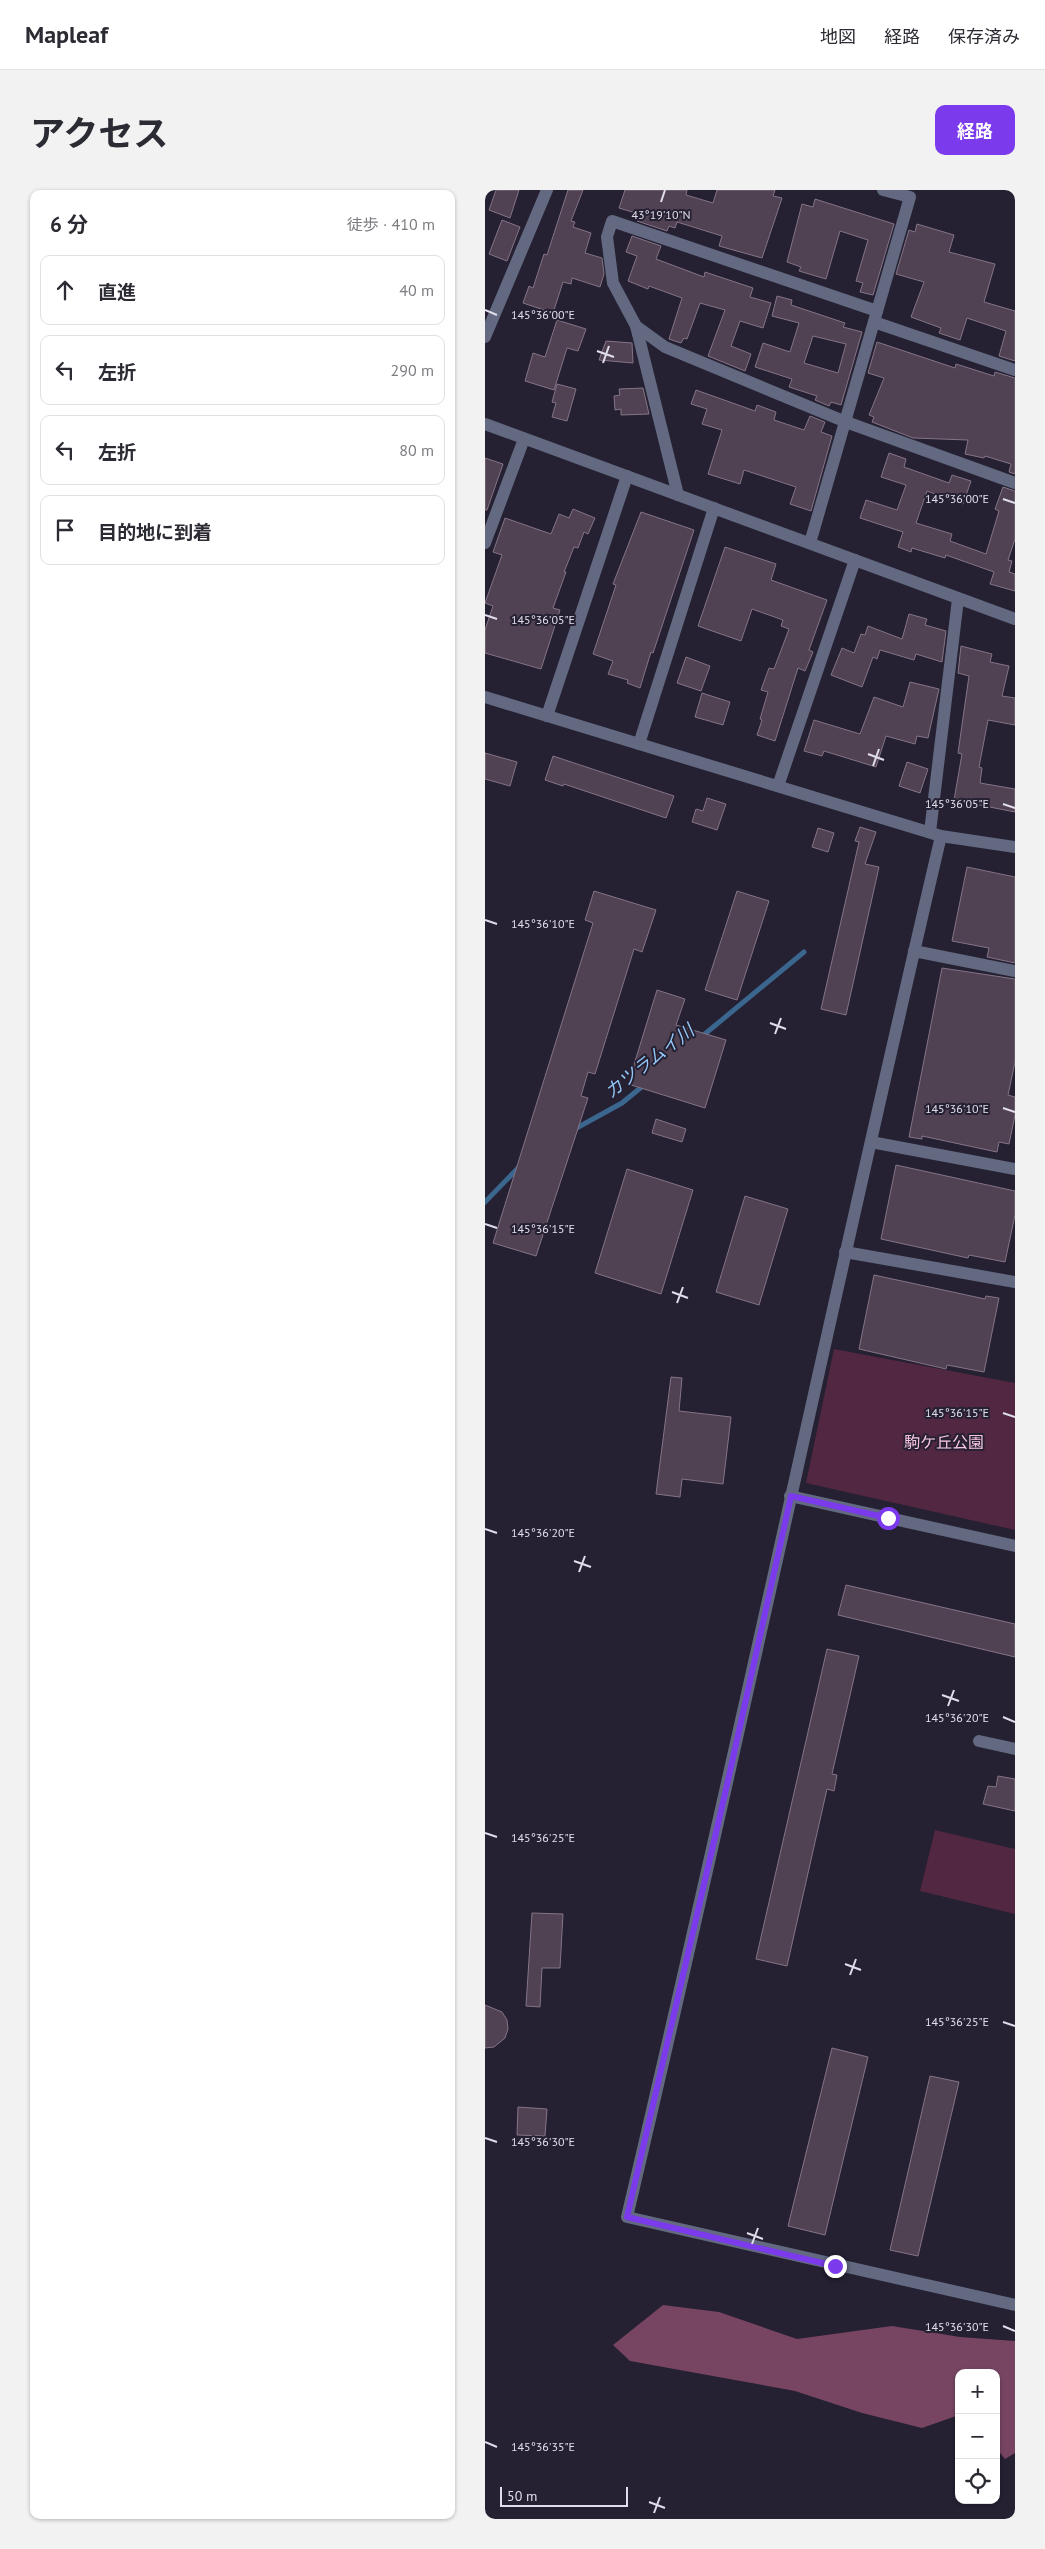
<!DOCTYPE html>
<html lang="ja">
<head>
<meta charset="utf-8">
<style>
  body { margin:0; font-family:"PT Sans","Noto Sans JP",sans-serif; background:#f2f2f3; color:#2b2b33 }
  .controls { position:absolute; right:15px; bottom:15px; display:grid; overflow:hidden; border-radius:10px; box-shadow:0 1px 4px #0004 }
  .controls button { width:45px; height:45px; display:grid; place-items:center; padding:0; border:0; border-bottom:1px solid #e1e1e2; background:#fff; color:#2b2b33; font:25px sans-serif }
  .scale { position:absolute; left:15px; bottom:12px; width:128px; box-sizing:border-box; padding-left:5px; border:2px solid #e1deeb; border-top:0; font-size:14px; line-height:18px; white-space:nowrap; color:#e1deeb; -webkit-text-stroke:4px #252032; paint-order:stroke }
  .stop { position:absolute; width:15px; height:15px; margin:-11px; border:4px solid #7c3aed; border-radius:50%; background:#fff }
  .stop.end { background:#7c3aed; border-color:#fff; box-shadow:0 1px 5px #0008 }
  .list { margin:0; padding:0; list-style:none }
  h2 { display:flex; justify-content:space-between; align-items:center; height:65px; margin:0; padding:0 20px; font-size:21px }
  h2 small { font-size:16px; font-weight:400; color:#7c7c81 }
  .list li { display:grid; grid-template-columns:32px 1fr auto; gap:15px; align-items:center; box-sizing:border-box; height:70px; margin:0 10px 10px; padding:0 10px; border:1px solid #e1e1e2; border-radius:10px }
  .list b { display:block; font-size:19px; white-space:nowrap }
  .list em { font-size:16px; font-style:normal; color:#7c7c81 }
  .icon { flex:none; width:28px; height:28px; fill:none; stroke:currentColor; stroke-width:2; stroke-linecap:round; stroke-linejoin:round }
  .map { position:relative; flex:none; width:530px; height:2329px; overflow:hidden; border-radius:10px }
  header { display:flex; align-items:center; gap:30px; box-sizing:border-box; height:70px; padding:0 25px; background:#fff; border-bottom:1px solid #e1e1e2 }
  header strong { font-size:24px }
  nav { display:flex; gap:28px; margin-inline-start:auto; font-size:18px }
  .intro { display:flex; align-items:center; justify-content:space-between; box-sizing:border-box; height:120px; padding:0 30px }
  h1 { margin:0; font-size:35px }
  .button { padding:12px 22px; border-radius:10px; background:#7c3aed; color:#fff; font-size:18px; font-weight:700 }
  main { display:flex; gap:30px; padding:0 30px }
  aside { flex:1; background:#fff; border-radius:10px; box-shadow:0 1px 4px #0004 }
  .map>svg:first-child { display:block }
</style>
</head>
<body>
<header>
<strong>Mapleaf</strong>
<nav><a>地図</a><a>経路</a><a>保存済み</a></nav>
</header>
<div class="intro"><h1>アクセス</h1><a class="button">経路</a></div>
<main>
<aside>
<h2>6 分<small>徒歩 · 410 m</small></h2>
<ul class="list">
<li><svg class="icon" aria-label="ahead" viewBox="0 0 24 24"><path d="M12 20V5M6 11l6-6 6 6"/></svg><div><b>直進</b></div><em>40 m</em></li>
<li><svg class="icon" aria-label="left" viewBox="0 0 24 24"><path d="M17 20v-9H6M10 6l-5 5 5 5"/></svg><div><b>左折</b></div><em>290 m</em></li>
<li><svg class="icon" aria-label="left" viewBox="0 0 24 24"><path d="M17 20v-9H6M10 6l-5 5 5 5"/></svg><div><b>左折</b></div><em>80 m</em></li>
<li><svg class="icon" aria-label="arrive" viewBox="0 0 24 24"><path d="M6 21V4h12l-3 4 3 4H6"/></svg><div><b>目的地に到着</b></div></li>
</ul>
</aside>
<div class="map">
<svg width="530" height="2329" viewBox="0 0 530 2329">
  <rect width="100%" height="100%" fill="#252032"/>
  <!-- green -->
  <g fill="#522741">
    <path d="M349 1159 530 1193V1340L321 1293Z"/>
    <path d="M450 1640 530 1659V1724L435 1701Z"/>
  </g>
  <!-- forest -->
  <path fill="#774562" d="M178 2115 234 2122 312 2149 407 2136 475 2147 530 2151V2263L520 2269 511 2258V2183H474V2225L437 2238 377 2223 310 2201 145 2171 128 2155Z"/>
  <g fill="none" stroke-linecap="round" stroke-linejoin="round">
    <!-- stream -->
    <g stroke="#3b678f" stroke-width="5">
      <path d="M215 848 319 762"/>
      <path d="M88 940 137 913 159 895"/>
      <path d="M0 1012 34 977"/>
    </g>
  </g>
  <!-- building -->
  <g fill="#504253" stroke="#847487" fill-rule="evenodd">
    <path d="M11 0H34L25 28 4 20Z"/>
    <path d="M83 0H98L86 31 90 32 88 37 106 43 100 63 117 68 119 84 115 97 87 88 86 94 78 92 68 123 38 113 44 96 48 98 59 64 62 65Z"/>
    <path d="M140 0H202L201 5 228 13 232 0H290L288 6 297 8 277 68 234 56 237 46 192 32 190 38 184 36 182 41 152 31 154 24 134 18Z"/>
    <path d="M330 9 409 34 388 105 375 102 378 93 371 91 383 50 355 41 341 89 314 81 316 77 302 72 317 14 328 17Z"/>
    <path d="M17 30 35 37 22 71 4 64Z"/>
    <path d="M432 34 469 45 464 62 510 74 499 112 530 121V171L514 166 521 141 482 128 475 150 454 143 456 138 426 127 439 92 411 84 424 40 430 42Z"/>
    <path d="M147 46 176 56 171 69 219 87 220 82 268 98 265 107 286 113 278 138 255 131 246 156 266 164 260 181 223 166 240 120 215 113 202 149 199 148 196 153 184 149 197 108 164 96 163 99 143 91 152 66 141 62Z"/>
    <path d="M292 106 307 110 306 115 360 133 358 137 377 142 356 215 346 212 344 216 330 210 332 206 304 197 307 189 270 177 278 153 305 162 314 133 287 126ZM328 146 361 154 353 183 319 173Z"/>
    <path d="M72 130 101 139 93 161 82 158 69 200 40 191 48 163 60 167Z"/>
    <path d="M121 151 147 153 148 173 114 170Z"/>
    <path d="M392 152 470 178 471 174 509 186 510 182 530 188V284L524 282 526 274 500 266 499 268 480 264 483 250 428 248 387 232 389 227 384 225 399 188 383 183Z"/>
    <path d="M72 194 91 199 82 231 67 227 71 213 67 212Z"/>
    <path d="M158 198 164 224 136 225V219L130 220 129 206 135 205 134 199Z"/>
    <path d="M211 200 270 221 272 215 291 222 289 230 319 240 325 226 340 232 336 242 347 246 326 321 305 314 311 297 259 280 255 294 223 284 237 240 217 234 222 219 206 214Z"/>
    <path d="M404 263 421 269 419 277 464 293 467 285 486 291 478 314 442 301 431 333 467 344 465 351 501 364 514 321 510 319 518 297 530 301V349L523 370 527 371 524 382 530 384V401L505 394 509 382 461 365 460 368 427 358 426 362 413 357 418 342 375 328 381 310 412 320 421 295 396 287Z"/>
    <path d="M0 268 18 274 2 320H0Z"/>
    <path d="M88 319 110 328 103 344 99 342 93 358 89 357 79 382H81L68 418 75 420 56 479 0 463V440L8 416 0 413 17 365 8 362 20 328 66 344 74 324 84 328Z"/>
    <path d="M156 322 209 340 168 463 166 462 155 498 142 493 143 490 123 484 128 471 108 464 131 395 128 394Z"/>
    <path d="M240 357 291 374 286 390 342 410 324 460 328 462 320 481 313 478 290 551 272 545 277 530 275 529 283 502 276 500 284 478 289 479 304 439 296 436 298 430 267 419 256 451 213 436Z"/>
    <path d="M424 424 442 429 440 435 461 441 457 472 431 464 429 470 395 460 392 469 388 467 377 497 346 485 357 458 369 463 376 444 380 445 383 436 417 449Z"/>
    <path d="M476 456 507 464 505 472 524 476 517 506 530 508V535L503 530 494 577 497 578 495 593 530 599V622L469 610 477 564 473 563 484 486 473 483Z"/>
    <path d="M201 467 225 476 216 501 192 493Z"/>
    <path d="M425 492 454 499 443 548 432 546 430 554 401 546 391 577 339 561 337 566 319 561 329 530 375 544 389 507 418 517Z"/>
    <path d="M217 503 245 512 238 535 210 527Z"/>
    <path d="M0 563 32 572 25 596 0 589Z"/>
    <path d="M68 566 189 606 181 628 79 594 78 596 60 590Z"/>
    <path d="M422 572 443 579 435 603 414 596Z"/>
    <path d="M222 608 241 614 232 640 207 632 211 619 218 621Z"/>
    <path d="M375 637 391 642 380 674 394 677 361 825 336 819 374 652 370 651Z"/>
    <path d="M333 638 349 643 343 662 327 657Z"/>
    <path d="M482 677 530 687V773L502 767 504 758 467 751Z"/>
    <path d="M109 701 171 720 157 762 149 759 110 884 103 882 96 906 103 908 51 1066 8 1053 108 733 100 730Z"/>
    <path d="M252 701 284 711 252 810 220 800Z"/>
    <path d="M457 778 530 789V872L523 905 530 907V925L524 954 514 952 512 962 437 946V949L424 947Z"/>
    <path d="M172 800 200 809 191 835 241 850 220 918 143 894Z"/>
    <path d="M171 929 201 939 197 952 167 943Z"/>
    <path d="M411 975 530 1001V1025L520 1072 484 1065 483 1068 396 1049Z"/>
    <path d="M142 979 208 1000 176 1104 110 1083Z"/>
    <path d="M260 1006 303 1019 274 1115 231 1102Z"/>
    <path d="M389 1085 500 1109 501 1106 514 1108 499 1182 462 1175 461 1179 374 1159Z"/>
    <path d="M186 1187 197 1188 194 1221 246 1227 238 1294 197 1289 195 1307 171 1304Z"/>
    <path d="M361 1395 530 1434V1467L353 1425Z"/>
    <path d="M342 1459 374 1466 347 1584 352 1585 349 1601 342 1599 302 1776 271 1769Z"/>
    <path d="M513 1586 530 1589V1621L498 1614 503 1596 511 1597Z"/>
    <path d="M47 1723 78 1724 75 1778H57L55 1817 41 1816Z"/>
    <path d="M0 1815 17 1822 22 1830 23 1839 20 1848 9 1857 0 1858Z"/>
    <path d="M347 1858 383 1867 340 2045 303 2036Z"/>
    <path d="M445 1886 474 1892 433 2066 405 2060Z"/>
    <path d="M33 1917 62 1919 60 1946 32 1945Z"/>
  </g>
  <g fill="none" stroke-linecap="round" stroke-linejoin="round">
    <!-- minor -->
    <g stroke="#626980" stroke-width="12">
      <path d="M389 132 530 180"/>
      <path d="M151 136 180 157 361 232 530 293"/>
      <path d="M0 147 62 0"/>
      <path d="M0 234 530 429"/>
      <path d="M193 305 151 136 128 93 122 47 127 31 392 121"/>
      <path d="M0 353 39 249"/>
      <path d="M325 353 425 7 398 0"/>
      <path d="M0 507 456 646 530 657"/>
      <path d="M62 526 142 286"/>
      <path d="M154 554 229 318"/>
      <path d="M293 596 370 370"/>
      <path d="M445 642 473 409"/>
      <path d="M456 646C348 1106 251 1568 142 2027L530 2115"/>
      <path d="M429 761 530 781"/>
      <path d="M386 952 530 979"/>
      <path d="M360 1062 530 1092"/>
      <path d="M305 1306 530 1356"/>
      <path d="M494 1551 530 1559"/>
    </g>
  </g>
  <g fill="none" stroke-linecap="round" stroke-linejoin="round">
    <!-- route -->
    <path stroke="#7c3aed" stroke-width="6" d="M350 2076 142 2027 242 1595 306 1306 403 1328"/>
  </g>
  <!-- ticks -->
  <path fill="none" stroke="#e1deeb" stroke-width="2" d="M176 12 180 0M0 120 12 125M112 161 129 167M118 173 124 156M518 309 530 313M0 425 12 429M383 564 399 570M388 576 394 559M518 614 530 618M0 730 12 734M285 833 301 839M290 844 296 828M518 918 530 922M0 1034 12 1038M187 1102 203 1108M192 1113 198 1097M518 1223 530 1227M0 1339 12 1343M89 1371 106 1377M94 1382 100 1366M457 1505 474 1511M463 1516 469 1500M518 1527 530 1532M0 1643 12 1647M360 1774 376 1780M365 1785 371 1769M518 1832 530 1836M0 1948 12 1952M262 2043 278 2049M267 2054 273 2038M518 2136 530 2141M0 2252 12 2257M164 2312 180 2318M169 2323 175 2307"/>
  <g text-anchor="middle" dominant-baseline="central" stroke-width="4" stroke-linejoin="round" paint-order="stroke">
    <!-- park labels -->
    <g font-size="16" fill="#f7c5e1" stroke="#252032">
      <text x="459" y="1252">駒ケ丘公園</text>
    </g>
    <!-- water labels -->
    <g font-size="18" font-style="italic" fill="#94c8f9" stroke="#252032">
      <text transform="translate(164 871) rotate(-38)">カツラムイ川</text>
    </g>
  </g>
  <g font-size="12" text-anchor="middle" fill="#e1deeb" stroke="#252032" stroke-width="4" stroke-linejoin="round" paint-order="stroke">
    <text x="176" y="29">43°19'10"N</text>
    <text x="58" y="129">145°36'00"E</text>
    <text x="472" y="313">145°36'00"E</text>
    <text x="58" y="434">145°36'05"E</text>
    <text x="472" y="618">145°36'05"E</text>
    <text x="58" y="738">145°36'10"E</text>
    <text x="472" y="923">145°36'10"E</text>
    <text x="58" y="1043">145°36'15"E</text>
    <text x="472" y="1227">145°36'15"E</text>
    <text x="58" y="1347">145°36'20"E</text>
    <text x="472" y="1532">145°36'20"E</text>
    <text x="58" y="1652">145°36'25"E</text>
    <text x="472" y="1836">145°36'25"E</text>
    <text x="58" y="1956">145°36'30"E</text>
    <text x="472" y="2141">145°36'30"E</text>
    <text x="58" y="2261">145°36'35"E</text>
  </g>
</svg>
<div class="controls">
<button>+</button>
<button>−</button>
<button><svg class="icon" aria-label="locate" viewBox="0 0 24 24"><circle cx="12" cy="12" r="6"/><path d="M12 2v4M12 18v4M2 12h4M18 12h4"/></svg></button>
</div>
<div class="scale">50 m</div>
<div class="stop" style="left:403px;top:1328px"></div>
<div class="stop end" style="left:350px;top:2076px"></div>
</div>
</main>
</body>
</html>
